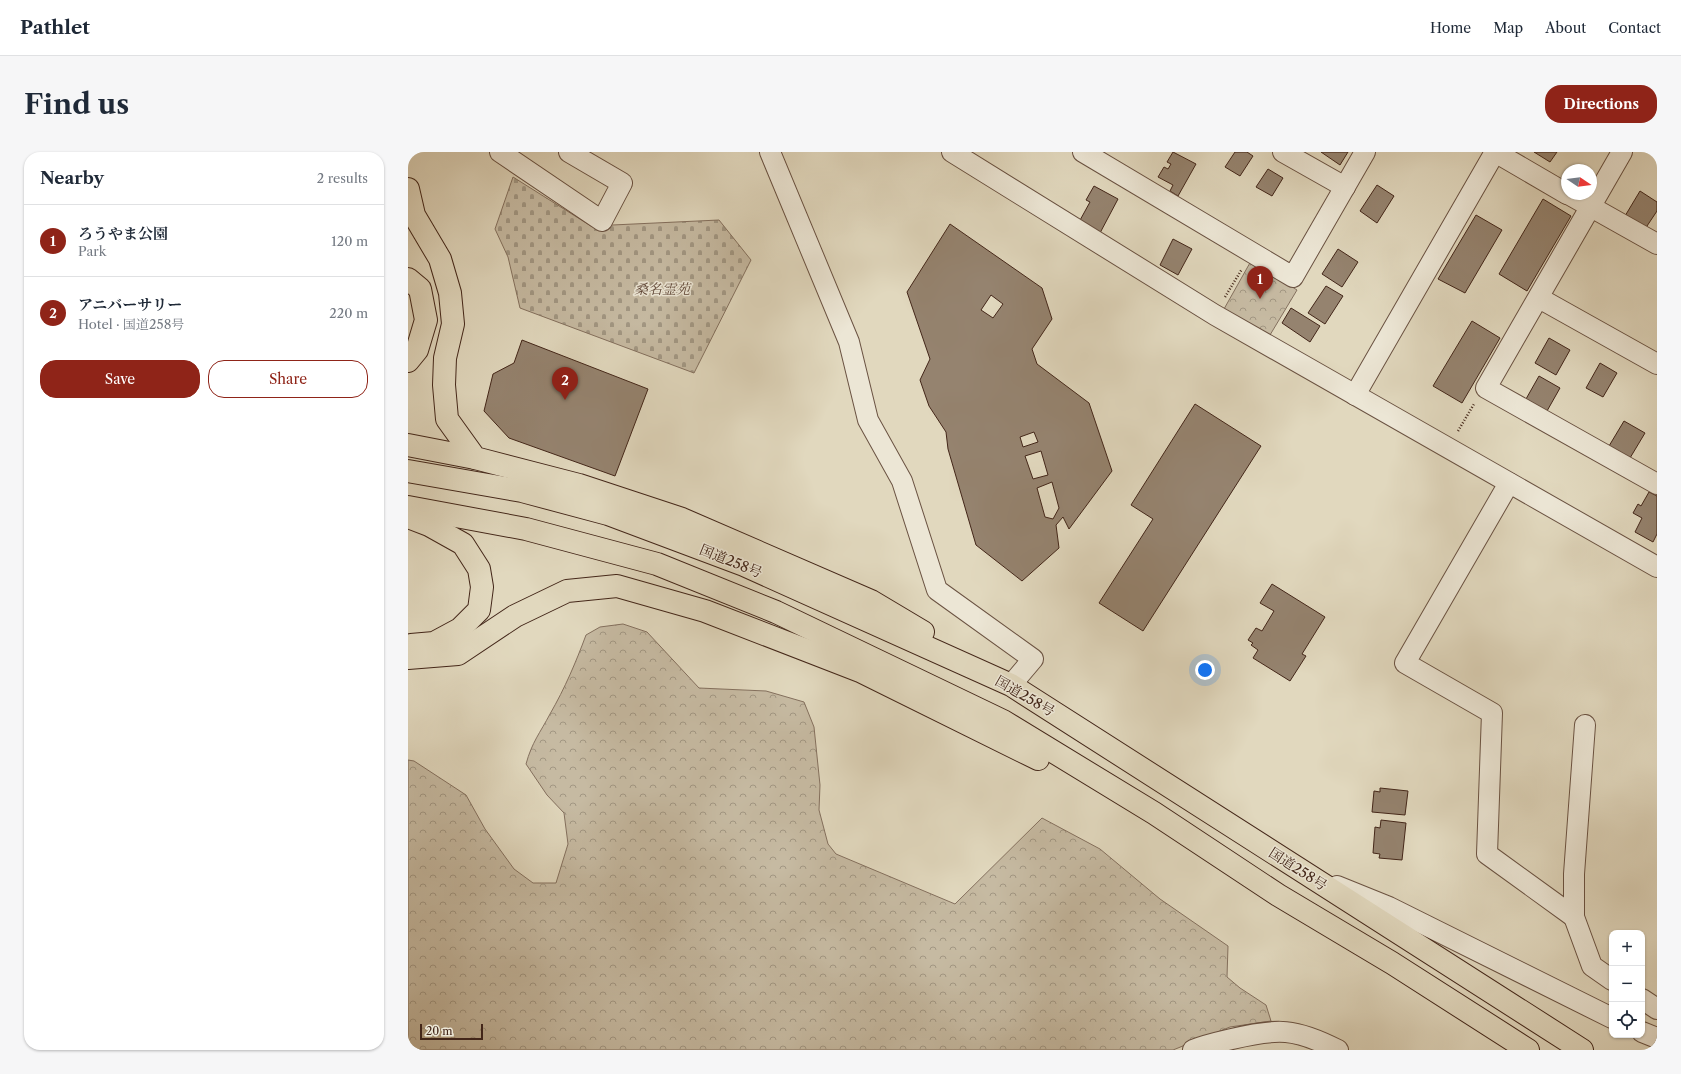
<!DOCTYPE html>
<html lang="en">
<head>
<meta charset="utf-8">
<style>
  body { margin:0; font-family:"Libre Caslon Text","Noto Serif JP",serif; background:#f6f6f7; color:#1f2937 }
  .controls { position:absolute; right:12px; bottom:12px; display:grid; overflow:hidden; border-radius:8px; box-shadow:0 1px 3px #0004 }
  .controls button { width:36px; height:36px; display:grid; place-items:center; padding:0; border:0; border-bottom:1px solid #e0e1e3; background:#fff; color:#1f2937; font:20px sans-serif }
  .compass { position:absolute; left:1153px; top:12px; width:36px; height:36px; border-radius:50%; background:#fff; box-shadow:0 1px 3px #0004; rotate:103deg }
  .scale { position:absolute; left:12px; bottom:10px; width:63px; box-sizing:border-box; padding-left:4px; border:2px solid #432619; border-top:0; font-size:11px; line-height:14px; white-space:nowrap; color:#432619; -webkit-text-stroke:3px #ece6d5; paint-order:stroke }
  .you { position:absolute; left:797px; top:518px; width:14px; height:14px; margin:-10px; border:3px solid #fff; border-radius:50%; background:#1a73e8; box-shadow:0 0 0 6px #1a73e833 }
  .badge { display:grid; place-items:center; width:26px; height:26px; border-radius:50%; background:#8f2418; color:#fff; font-size:13px; font-weight:700 }
  .pin { position:absolute; translate:-50% -33px; filter:drop-shadow(0 1px 2px #0008) }
  .pin::after { content:''; position:absolute; top:21px; width:14px; height:12px; background:inherit; clip-path:polygon(0 0,100% 0,50% 100%) }
  .list { margin:0; padding:0; list-style:none }
  h2 { display:flex; justify-content:space-between; align-items:center; height:52px; margin:0; padding:0 16px; font-size:17px }
  h2 small { font-size:13px; font-weight:400; color:#747a83 }
  .list li { display:grid; grid-template-columns:26px 1fr auto; gap:12px; align-items:center; box-sizing:border-box; height:72px; padding:0 16px; border-top:1px solid #e0e1e3 }
  .list b { display:block; font-size:15px; white-space:nowrap }
  .list p { margin:0; font-size:13px; white-space:nowrap; color:#747a83 }
  .list em { font-size:13px; font-style:normal; color:#747a83 }
  .actions { display:flex; gap:8px; padding:12px 16px }
  .actions a { flex:1; padding:9px 0; border:1px solid #8f2418; border-radius:16px; text-align:center; font-size:14px; color:#8f2418 }
  .actions .main { background:#8f2418; color:#fff }
  .icon { flex:none; width:22px; height:22px; fill:none; stroke:currentColor; stroke-width:2; stroke-linecap:round; stroke-linejoin:round }
  .map { position:relative; flex:none; width:1249px; height:898px; overflow:hidden; border-radius:16px }
  header { display:flex; align-items:center; gap:24px; box-sizing:border-box; height:56px; padding:0 20px; background:#fff; border-bottom:1px solid #e0e1e3 }
  header strong { font-size:19px }
  nav { display:flex; gap:22px; margin-inline-start:auto; font-size:14px }
  .intro { display:flex; align-items:center; justify-content:space-between; box-sizing:border-box; height:96px; padding:0 24px }
  h1 { margin:0; font-size:28px }
  .button { padding:10px 18px; border-radius:16px; background:#8f2418; color:#fff; font-size:14px; font-weight:700 }
  main { display:flex; gap:24px; padding:0 24px }
  aside { flex:1; background:#fff; border-radius:16px; box-shadow:0 1px 3px #0004 }
  .map>svg:first-child { display:block }
</style>
</head>
<body>
<header>
<strong>Pathlet</strong>
<nav><a>Home</a><a>Map</a><a>About</a><a>Contact</a></nav>
</header>
<div class="intro"><h1>Find us</h1><a class="button">Directions</a></div>
<main>
<aside>
<h2>Nearby<small>2 results</small></h2>
<ul class="list">
<li><span class="badge">1</span><div><b>ろうやま公園</b><p>Park</p></div><em>120 m</em></li>
<li><span class="badge">2</span><div><b>アニバーサリー</b><p>Hotel · 国道258号</p></div><em>220 m</em></li>
</ul>
<div class="actions"><a class="main">Save</a><a>Share</a></div>
</aside>
<div class="map">
<svg width="1249" height="898" viewBox="0 0 1249 898">
  <defs>
    <pattern id="forest-crowns" width="20" height="18" patternUnits="userSpaceOnUse"><rect width="20" height="18" fill="#c6baa2"/><path d="M2 6a3 3 0 1 1 6 0M12 15a3 3 0 1 1 6 0" fill="none" stroke="#a29783"/></pattern>
    <pattern id="cemetery-stones" width="16" height="16" patternUnits="userSpaceOnUse"><rect width="16" height="16" fill="#c6baa2"/><path d="M2 7V4a2 2 0 0 1 4 0v3zM10 15v-3a2 2 0 0 1 4 0v3z" fill="#a29783"/></pattern>
  </defs>
  <rect width="100%" height="100%" fill="#e1d8be"/>
  <filter id="stains"><feTurbulence type="fractalNoise" baseFrequency=".005" numOctaves="4"/><feColorMatrix values="0 0 0 0 .2 0 0 0 0 .09 0 0 0 0 .02 0 0 0 .5 -.17"/></filter>
  <radialGradient id="worn" r=".72"><stop offset=".6" stop-color="#630" stop-opacity="0"/><stop offset="1" stop-color="#630" stop-opacity=".3"/></radialGradient>
  <!-- forest -->
  <g fill="url(#forest-crowns)" stroke="#84705e">
    <path d="M843 109 889 138 862 183 816 157Z"/>
    <path d="M215 472 239 480 291 536 358 539 396 550 406 575 412 633 411 658 420 692 428 702 547 752 634 666 692 697 752 747 820 794 819 825 832 836 858 853 863 869 822 875 765 898H0V608L6 609 58 643 77 677 106 717 125 731H148L160 692 156 661 139 643 118 612C124 590 132 581 142 562 157 536 168 510 178 483L192 475Z"/>
  </g>
  <!-- cemetery -->
  <path fill="url(#cemetery-stones)" stroke="#84705e" d="M105 25 183 74 311 68 343 108 286 221 112 156 100 105 87 77Z"/>
  <!-- building -->
  <g fill="#95836f" stroke="#432619" fill-rule="evenodd">
    <path d="M765 0 788 12 770 44 762 39 765 33 750 25 756 15 760 17 763 12 759 10Z"/>
    <path d="M827 0H839L845 4 832 24 817 15Z"/>
    <path d="M913 0H940L932 13Z"/>
    <path d="M1126 0H1149L1142 10Z"/>
    <path d="M860 17 875 26 864 44 848 35Z"/>
    <path d="M969 33 986 44 969 71 952 59Z"/>
    <path d="M686 34 710 47 692 81 671 70 682 50 678 48Z"/>
    <path d="M1232 39 1249 50V59L1237 77 1217 64Z"/>
    <path d="M1135 47 1163 64 1119 139 1091 122Z"/>
    <path d="M1068 63 1094 78 1057 141 1030 127Z"/>
    <path d="M542 72 634 136 644 167 624 197 629 212 681 251 704 319 661 377 655 365 648 373 651 396 614 429 568 393 540 297 538 280 521 254 512 228 522 207 499 140ZM583 143 595 152 585 166 573 158ZM626 280 630 290 615 295 612 285ZM633 299 640 323 625 327 617 304ZM644 330 651 356 645 367 637 365 629 336Z"/>
    <path d="M765 87 784 97 770 123 752 113Z"/>
    <path d="M930 97 950 110 934 135 914 122Z"/>
    <path d="M918 134 935 144 917 172 900 161Z"/>
    <path d="M883 156 912 174 902 190 874 171Z"/>
    <path d="M1064 169 1092 186 1054 251 1025 234Z"/>
    <path d="M1141 186 1162 198 1148 223 1127 211Z"/>
    <path d="M114 188 240 237 207 324 101 286 76 259 85 222 106 211Z"/>
    <path d="M1192 211 1209 221 1195 245 1178 236Z"/>
    <path d="M1131 224 1152 236 1139 259 1118 247Z"/>
    <path d="M787 252 853 294 735 479 691 451 745 367 723 353Z"/>
    <path d="M1216 269 1237 281 1222 306 1201 294Z"/>
    <path d="M1241 340 1249 344V382L1245 390 1227 380 1234 366 1225 361 1230 352 1233 354Z"/>
    <path d="M864 432 917 465 894 502 898 504 882 529 845 506 850 498 843 493 845 491 840 488 848 476 854 479 866 459 852 451Z"/>
    <path d="M972 636 1000 639 997 663 964 660 966 639 972 640Z"/>
    <path d="M973 668 998 671 994 708 971 706 972 702 965 701 967 675 972 676Z"/>
  </g>
  <g fill="none" stroke-linecap="round" stroke-linejoin="round">
    <!-- minor casing -->
    <g stroke="#6a5242" stroke-width="22">
      <g id="minor">
        <path d="M92 0 194 69 214 31 161 0"/>
        <path d="M362 0 441 190 460 268 494 329 529 438 625 507 603 533"/>
        <path d="M544 0 807 163 1249 415"/>
        <path d="M675 0 885 125 957 0"/>
        <path d="M875 0 937 35"/>
        <path d="M1087 0 1159 42"/>
        <path d="M1214 0 1078 236 1249 332"/>
        <path d="M1160 42 1249 92"/>
        <path d="M1131 146 1249 212"/>
        <path d="M947 243 1087 0"/>
        <path d="M1101 331 997 511 1084 561 1079 702 1166 765"/>
        <path d="M1177 573 1166 722V765L1184 814 1204 828"/>
        <path d="M929 734 981 755 1204 866"/>
        <path d="M1234 847 1249 857"/>
        <path d="M1234 880 1249 886"/>
        <path d="M785 898C797 893 811 890 824 887 870 876 887 876 930 898"/>
      </g>
    </g>
    <!-- highway casing -->
    <g stroke="#432619" stroke-width="24">
      <g id="highway">
        <path d="M0 37 6 63 32 107 42 141 45 172 37 206 36 233 39 267 67 306 171 333 274 367 463 449 515 480"/>
        <path d="M0 127 12 137 18 168 9 198 0 209"/>
        <path d="M0 293 67 306"/>
        <path d="M0 319 114 339 200 362 336 413 603 533 1174 898"/>
        <path d="M0 355 118 377 249 412 368 460 595 569 746 661 870 743 984 811 1120 898"/>
        <path d="M0 365 21 373 55 392 71 417 74 435 71 458 52 477 26 491 3 493"/>
        <path d="M0 506 50 502 107 464 159 439 209 434 297 459 452 519 630 607"/>
      </g>
    </g>
    <!-- path -->
    <g stroke="#432619" stroke-width="2.5" stroke-dasharray="1 2" stroke-linecap="butt">
      <path d="M817 145 834 117"/>
      <path d="M1050 279 1066 252"/>
    </g>
    <!-- minor -->
    <use href="#minor" stroke="#ece6d5" stroke-width="20"/>
    <!-- highway -->
    <use href="#highway" stroke="#e1d8be" stroke-width="22"/>
  </g>
  <g text-anchor="middle" dominant-baseline="central" stroke-width="3" stroke-linejoin="round" paint-order="stroke">
    <!-- park labels -->
    <g font-size="14" font-style="italic" fill="#5d4434" stroke="#ece6d5">
      <text x="254" y="137">桑名霊苑</text>
    </g>
    <!-- street labels -->
    <g font-size="14" fill="#432619" stroke="#ece6d5">
      <text transform="translate(323 409) rotate(22)">国道258号</text>
      <text transform="translate(617 544) rotate(30)">国道258号</text>
      <text transform="translate(890 717) rotate(33)">国道258号</text>
    </g>
  </g>
  <rect width="100%" height="100%" filter="url(#stains)"/>
  <rect width="100%" height="100%" fill="url(#worn)"/>
</svg>
<div class="controls">
<button>+</button>
<button>−</button>
<button><svg class="icon" aria-label="locate" viewBox="0 0 24 24"><circle cx="12" cy="12" r="6"/><path d="M12 2v4M12 18v4M2 12h4M18 12h4"/></svg></button>
</div>
<svg class="compass" viewBox="-18 -18 36 36"><path d="M0-13l5 13h-10z" fill="#e53935"/><path d="M0 13l5-13h-10z" fill="#747a83"/></svg>
<div class="scale">20 m</div>
<div class="you"></div>
<div class="pin badge" style="left:852px;top:147px">1</div>
<div class="pin badge" style="left:157px;top:248px">2</div>
</div>
</main>
</body>
</html>
